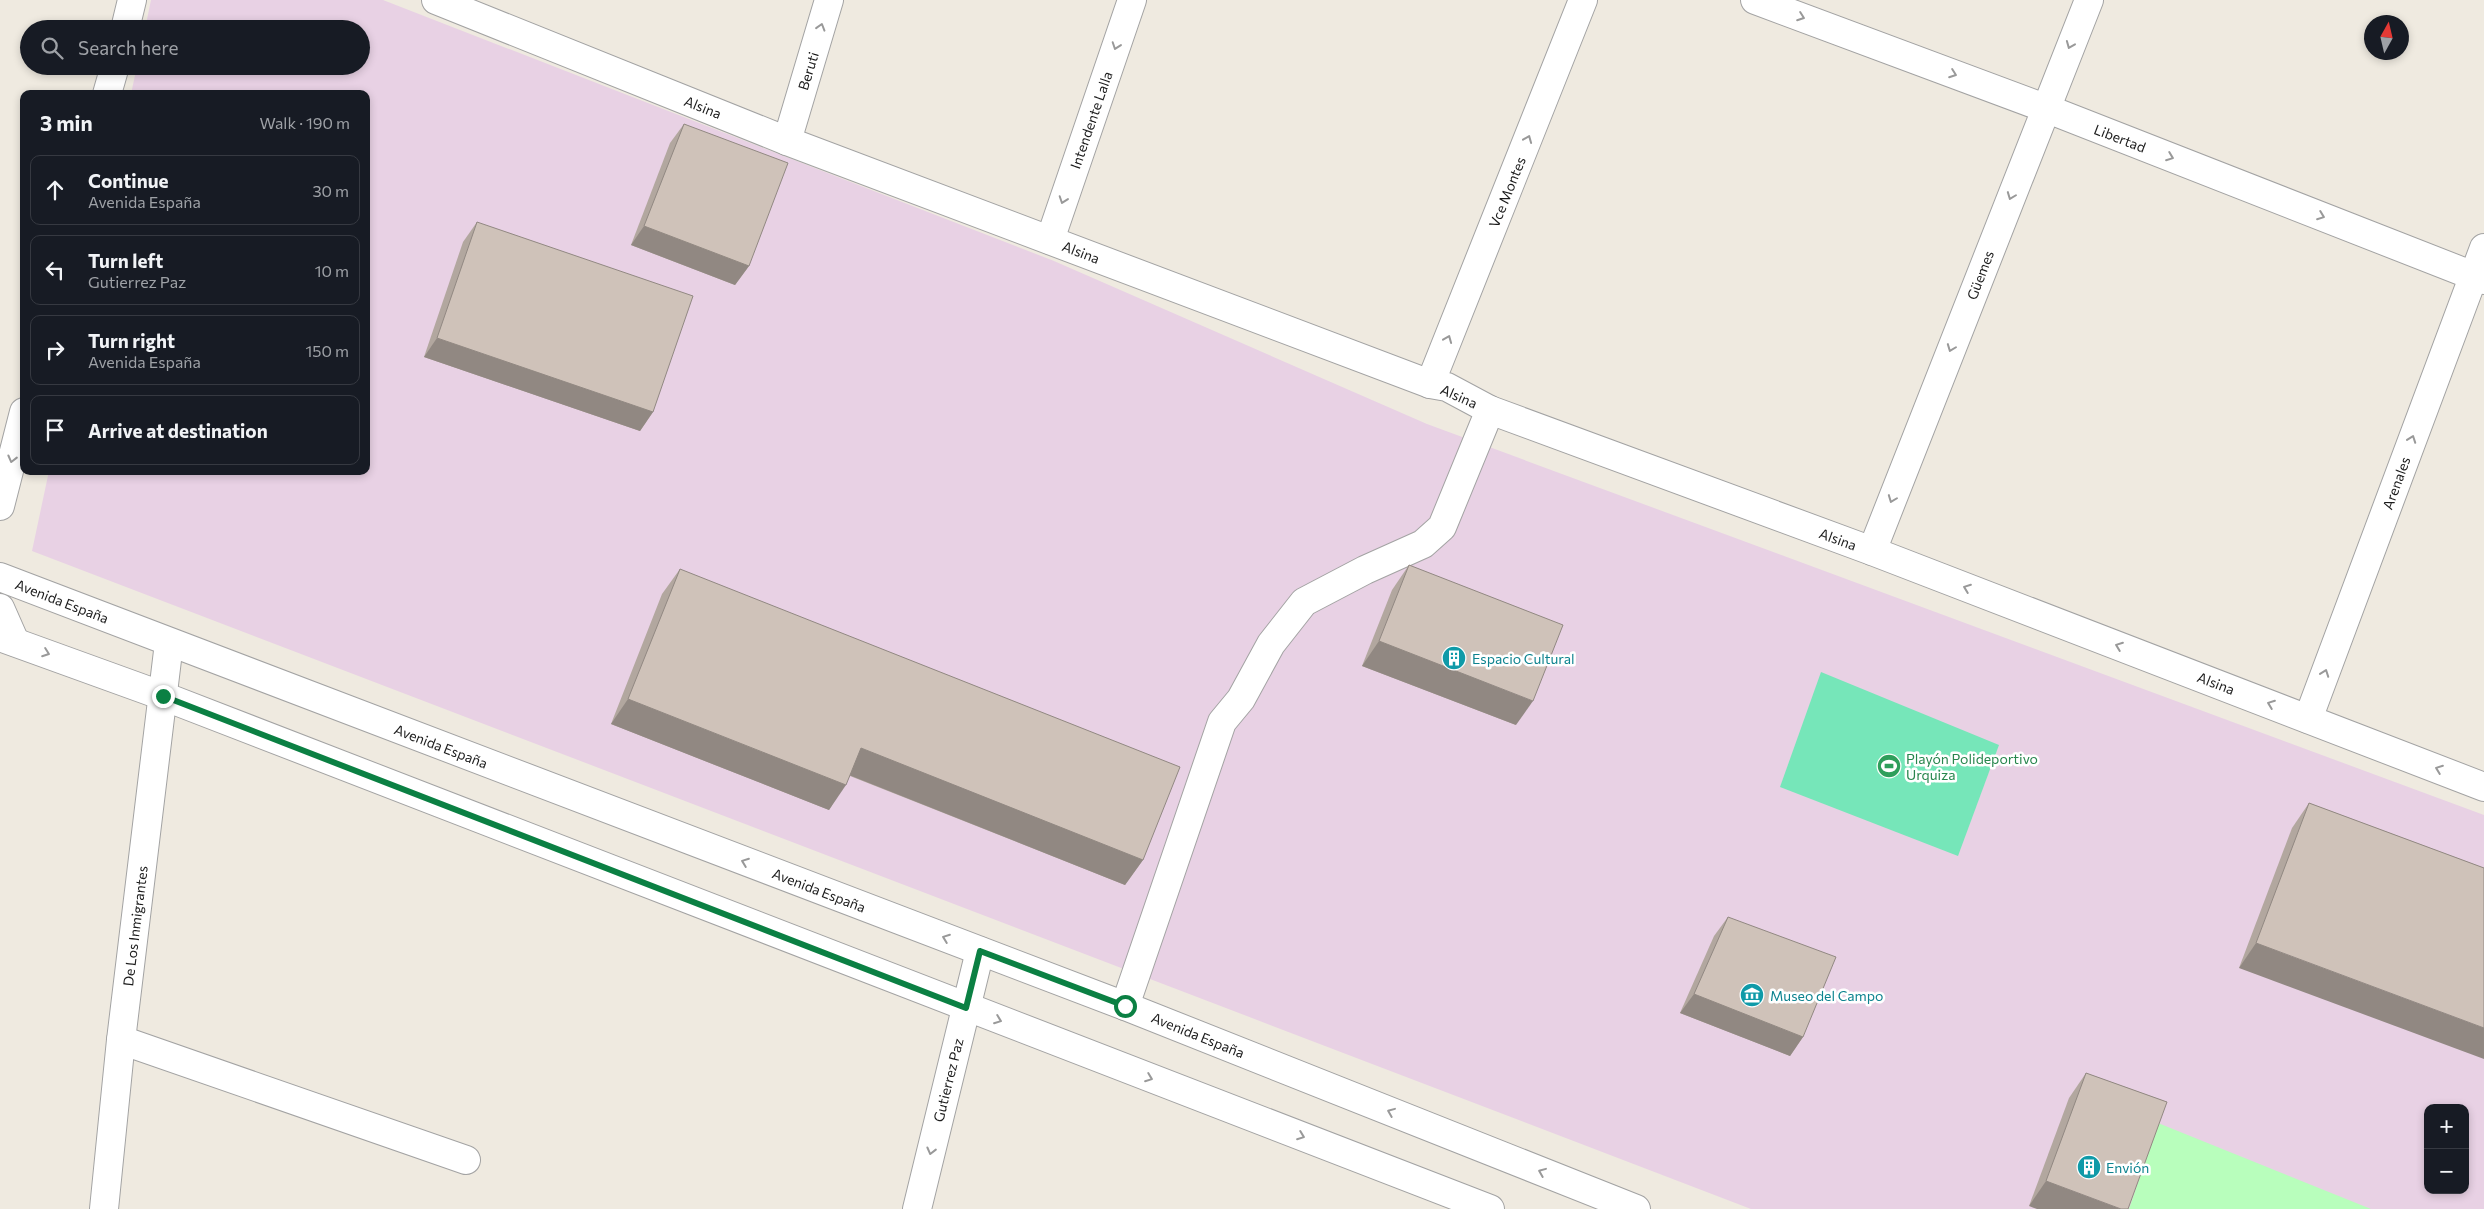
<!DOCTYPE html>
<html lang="en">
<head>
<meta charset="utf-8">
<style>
  body { margin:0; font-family:Commissioner,sans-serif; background:#242831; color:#f1f3f6 }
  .controls { position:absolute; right:15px; bottom:15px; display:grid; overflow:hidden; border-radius:10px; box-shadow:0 2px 8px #0003 }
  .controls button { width:45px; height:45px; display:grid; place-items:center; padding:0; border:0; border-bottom:1px solid #363941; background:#171b24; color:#f1f3f6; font:25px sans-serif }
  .compass { position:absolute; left:2364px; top:15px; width:45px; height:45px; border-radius:50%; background:#171b24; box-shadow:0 2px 8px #0003; rotate:8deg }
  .stop { position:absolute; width:15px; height:15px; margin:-11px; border:4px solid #0b8043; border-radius:50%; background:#fff }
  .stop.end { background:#0b8043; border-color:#fff; box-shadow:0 1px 5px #0008 }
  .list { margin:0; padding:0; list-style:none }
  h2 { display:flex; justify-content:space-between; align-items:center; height:65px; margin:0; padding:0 20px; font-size:21px }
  h2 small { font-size:16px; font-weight:400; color:#9ea1a6 }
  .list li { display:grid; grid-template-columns:32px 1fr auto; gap:15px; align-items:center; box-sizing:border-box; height:70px; margin:0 10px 10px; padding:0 10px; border:1px solid #363941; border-radius:10px }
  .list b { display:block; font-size:19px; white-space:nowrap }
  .list p { margin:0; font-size:16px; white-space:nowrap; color:#9ea1a6 }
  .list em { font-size:16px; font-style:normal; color:#9ea1a6 }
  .icon { flex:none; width:28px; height:28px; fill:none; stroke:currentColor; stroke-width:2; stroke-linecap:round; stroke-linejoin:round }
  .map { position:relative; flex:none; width:2484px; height:1209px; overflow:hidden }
  .search { position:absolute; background:#171b24; box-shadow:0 2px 8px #0003; left:20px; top:20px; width:350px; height:55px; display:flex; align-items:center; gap:12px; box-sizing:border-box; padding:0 18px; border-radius:28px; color:#9ea1a6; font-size:19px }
  .panel { position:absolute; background:#171b24; box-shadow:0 2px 8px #0003; left:20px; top:90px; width:350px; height:385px; border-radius:10px }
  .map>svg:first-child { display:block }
</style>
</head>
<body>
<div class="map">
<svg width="2484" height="1209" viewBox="0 0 2484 1209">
  <rect width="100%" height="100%" fill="#efeae0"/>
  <!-- industrial -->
  <path fill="#e8d1e4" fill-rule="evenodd" d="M151 0H383L1054 261 1427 424 2484 815V1209H1751L32 551 49 471H366V94H131L137 66H361V29H145ZM2428 1108H2465V1190H2428Z"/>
  <!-- park -->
  <path fill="#b8febc" d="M2158 1123 2371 1209H2129Z"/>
  <!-- pitch -->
  <path fill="#76e6b9" d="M1821 672 1999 745 1958 856 1780 787Z"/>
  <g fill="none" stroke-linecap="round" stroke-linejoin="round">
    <!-- minor casing -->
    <g stroke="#a3a3a3" stroke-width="30">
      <g id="minor">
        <path d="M436 0 787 141 1430 384 1447 387 1490 410 1872 551 2484 787"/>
        <path d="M1755 0 2045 108 2484 280"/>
        <path d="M125 29 132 0"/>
        <path d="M107 94 115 66"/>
        <path d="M787 141 829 0"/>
        <path d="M1050 240 1132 0"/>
        <path d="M1430 384 1583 0"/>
        <path d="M0 506 24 412"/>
        <path d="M1872 551 2089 0"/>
        <path d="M0 577 1125 1006 1636 1209"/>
        <path d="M0 608 15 642"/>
        <path d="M0 637 163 696 1490 1209"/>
        <path d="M2308 719 2484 248"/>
        <path d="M1125 1006 1222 722 1241 699 1271 644 1304 602 1365 570 1423 544 1442 527 1490 410"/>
        <path d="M121 1040 466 1160"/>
        <path d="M104 1209 121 1040 169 643"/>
        <path d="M917 1209 980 951"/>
      </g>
    </g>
    <!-- minor -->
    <use href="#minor" stroke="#fff" stroke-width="28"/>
  </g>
  <!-- wall -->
  <g fill="#b2a79f">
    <path d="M684 124 749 266 735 285 631 245 670 143Z"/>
    <path d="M477 222 653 412 640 431 424 357 463 242Z"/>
    <path d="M1409 565 1516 725 1362 666 1392 590Z"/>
    <path d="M680 569 1143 860 1125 885 850 776 829 810 611 724 662 594Z"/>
    <path d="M2309 803 2484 868 2239 968 2292 828Z"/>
    <path d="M1728 917 1803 1037 1790 1056 1680 1013 1714 936Z"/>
    <path d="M2086 1073 2167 1102 2029 1206 2069 1098Z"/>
  </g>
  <!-- shaded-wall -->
  <g fill="#918882">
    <path d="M644 226 749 266 735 285 631 245Z"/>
    <path d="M437 338 653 412 640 431 424 357Z"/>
    <path d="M1379 641 1533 701 1516 725 1362 666Z"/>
    <path d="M628 699 846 785 829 810 611 724Z"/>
    <path d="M861 748 1143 860 1125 885 844 773Z"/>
    <path d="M2256 943 2484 1028V1059L2239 968Z"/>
    <path d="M1694 994 1803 1037 1790 1056 1680 1013Z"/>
    <path d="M2046 1181 2121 1209H2037L2029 1206Z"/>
  </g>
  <!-- building -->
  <g fill="#cfc2b9" stroke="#918882">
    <path d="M684 124 788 163 749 266 644 226Z"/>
    <path d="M477 222 693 296 653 412 437 338Z"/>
    <path d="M1409 565 1563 625 1533 701 1379 641Z"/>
    <path d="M680 569 1180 767 1143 860 861 748 846 785 628 699Z"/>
    <path d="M2309 803 2484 868V1028L2256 943Z"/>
    <path d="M1728 917 1836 957 1803 1037 1694 994Z"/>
    <path d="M2086 1073 2167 1102 2128 1209H2121L2046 1181Z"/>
  </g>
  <!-- one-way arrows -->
  <defs><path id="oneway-chevron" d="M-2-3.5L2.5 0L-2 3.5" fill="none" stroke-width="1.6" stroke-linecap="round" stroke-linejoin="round" transform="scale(1.25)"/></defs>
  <g stroke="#999">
    <use href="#oneway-chevron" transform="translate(1801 17) rotate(20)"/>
    <use href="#oneway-chevron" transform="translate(821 27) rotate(-73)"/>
    <use href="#oneway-chevron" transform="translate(2070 45) rotate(112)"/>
    <use href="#oneway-chevron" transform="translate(1116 46) rotate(109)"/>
    <use href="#oneway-chevron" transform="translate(1953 74) rotate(20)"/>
    <use href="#oneway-chevron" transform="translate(1528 139) rotate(-68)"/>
    <use href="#oneway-chevron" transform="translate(2170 157) rotate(21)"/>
    <use href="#oneway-chevron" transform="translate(2011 196) rotate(111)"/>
    <use href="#oneway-chevron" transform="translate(1063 200) rotate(109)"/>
    <use href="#oneway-chevron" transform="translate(2321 216) rotate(21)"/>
    <use href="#oneway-chevron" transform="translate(1448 339) rotate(-68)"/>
    <use href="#oneway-chevron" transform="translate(1951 348) rotate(111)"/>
    <use href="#oneway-chevron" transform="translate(2412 439) rotate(-70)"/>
    <use href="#oneway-chevron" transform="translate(12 459) rotate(104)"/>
    <use href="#oneway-chevron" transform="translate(1892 499) rotate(111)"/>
    <use href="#oneway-chevron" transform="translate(1967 588) rotate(-159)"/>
    <use href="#oneway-chevron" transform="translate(2119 646) rotate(-159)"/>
    <use href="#oneway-chevron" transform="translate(46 653) rotate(20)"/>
    <use href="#oneway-chevron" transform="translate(2325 673) rotate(-70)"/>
    <use href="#oneway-chevron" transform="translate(2271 704) rotate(-159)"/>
    <use href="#oneway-chevron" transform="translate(2439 769) rotate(-159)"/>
    <use href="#oneway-chevron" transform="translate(745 862) rotate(-159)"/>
    <use href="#oneway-chevron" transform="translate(946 938) rotate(-159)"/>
    <use href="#oneway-chevron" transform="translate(998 1020) rotate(21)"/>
    <use href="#oneway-chevron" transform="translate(1149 1078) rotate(21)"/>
    <use href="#oneway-chevron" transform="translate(1391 1112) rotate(-158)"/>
    <use href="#oneway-chevron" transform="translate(1301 1136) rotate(21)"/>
    <use href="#oneway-chevron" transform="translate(931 1151) rotate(104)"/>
    <use href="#oneway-chevron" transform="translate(1542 1172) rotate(-158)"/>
  </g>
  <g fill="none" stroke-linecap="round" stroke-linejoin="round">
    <!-- route -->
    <path stroke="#0b8043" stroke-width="6" d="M163 696 966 1008 980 951 1125 1006"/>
  </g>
  <!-- icons -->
  <defs>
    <g id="building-disc" transform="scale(1.25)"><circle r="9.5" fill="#0f9aa8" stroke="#fff"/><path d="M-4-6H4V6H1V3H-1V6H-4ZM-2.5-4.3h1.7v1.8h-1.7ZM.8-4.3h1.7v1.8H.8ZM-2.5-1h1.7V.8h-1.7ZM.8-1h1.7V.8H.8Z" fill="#fff"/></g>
    <g id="stadium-disc" transform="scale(1.25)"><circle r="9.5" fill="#2e9e5b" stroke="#fff"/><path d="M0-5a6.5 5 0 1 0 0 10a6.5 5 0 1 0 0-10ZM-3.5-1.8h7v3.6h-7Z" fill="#fff"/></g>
    <g id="museum-disc" transform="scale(1.25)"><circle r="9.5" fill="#0f9aa8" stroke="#fff"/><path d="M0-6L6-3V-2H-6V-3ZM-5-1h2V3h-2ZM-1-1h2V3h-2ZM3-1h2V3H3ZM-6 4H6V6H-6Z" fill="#fff"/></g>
  </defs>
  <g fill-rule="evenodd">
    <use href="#building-disc" x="1454" y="658"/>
    <use href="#stadium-disc" x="1889" y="766"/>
    <use href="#museum-disc" x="1752" y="995"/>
    <use href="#building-disc" x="2089" y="1167"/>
  </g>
  <g text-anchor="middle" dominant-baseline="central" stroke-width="5" stroke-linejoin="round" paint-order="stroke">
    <!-- street labels -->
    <g font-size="14" fill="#1c1c1c" stroke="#fff">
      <text transform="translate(808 71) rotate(-73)">Beruti</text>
      <text transform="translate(703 107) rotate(22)">Alsina</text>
      <text transform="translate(1091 120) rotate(-71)">Intendente Lalla</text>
      <text transform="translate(2120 138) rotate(21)">Libertad</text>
      <text transform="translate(1507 192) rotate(-68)">Vce Montes</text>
      <text transform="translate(1081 252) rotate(21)">Alsina</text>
      <text transform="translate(1980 275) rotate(-69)">Güemes</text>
      <text transform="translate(1459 396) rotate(24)">Alsina</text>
      <text transform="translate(2396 483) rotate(-70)">Arenales</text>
      <text transform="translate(1838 539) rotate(20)">Alsina</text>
      <text transform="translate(62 601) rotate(21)">Avenida España</text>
      <text transform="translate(2216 683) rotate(21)">Alsina</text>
      <text transform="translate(441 746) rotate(21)">Avenida España</text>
      <text transform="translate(819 890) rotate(21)">Avenida España</text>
      <text transform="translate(135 926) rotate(-83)">De Los Inmigrantes</text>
      <text transform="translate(1198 1035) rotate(22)">Avenida España</text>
      <text transform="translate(948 1080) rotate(-76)">Gutierrez Paz</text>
    </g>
    <!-- culture labels -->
    <g font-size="14" fill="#0d838f" stroke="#fff" text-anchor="start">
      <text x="1472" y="658">Espacio Cultural</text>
      <text x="1770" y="995">Museo del Campo</text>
      <text x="2106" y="1167">Envión</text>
    </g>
    <!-- leisure labels -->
    <g font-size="14" fill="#27864d" stroke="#fff" text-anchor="start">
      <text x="1906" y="758">Playón Polideportivo<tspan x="1906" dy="16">Urquiza</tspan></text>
    </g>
  </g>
</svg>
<div class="controls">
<button>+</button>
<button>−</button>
</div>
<svg class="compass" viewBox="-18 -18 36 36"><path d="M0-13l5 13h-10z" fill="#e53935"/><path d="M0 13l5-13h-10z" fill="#9ea1a6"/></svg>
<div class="stop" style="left:1125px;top:1006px"></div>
<div class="stop end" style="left:163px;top:696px"></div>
<div class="search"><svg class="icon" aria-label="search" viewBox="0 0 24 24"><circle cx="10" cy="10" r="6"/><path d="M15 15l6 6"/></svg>Search here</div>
<section class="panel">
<h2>3 min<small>Walk · 190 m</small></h2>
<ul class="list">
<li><svg class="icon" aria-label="ahead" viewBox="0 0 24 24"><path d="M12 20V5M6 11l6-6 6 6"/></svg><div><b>Continue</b><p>Avenida España</p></div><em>30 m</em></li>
<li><svg class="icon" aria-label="left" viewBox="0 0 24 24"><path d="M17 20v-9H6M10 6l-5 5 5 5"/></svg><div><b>Turn left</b><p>Gutierrez Paz</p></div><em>10 m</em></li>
<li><svg class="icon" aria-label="right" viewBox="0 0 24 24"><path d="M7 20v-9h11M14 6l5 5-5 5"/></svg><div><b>Turn right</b><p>Avenida España</p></div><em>150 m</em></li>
<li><svg class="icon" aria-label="arrive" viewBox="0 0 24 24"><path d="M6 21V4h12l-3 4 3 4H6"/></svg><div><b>Arrive at destination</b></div></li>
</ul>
</section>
</div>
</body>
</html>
